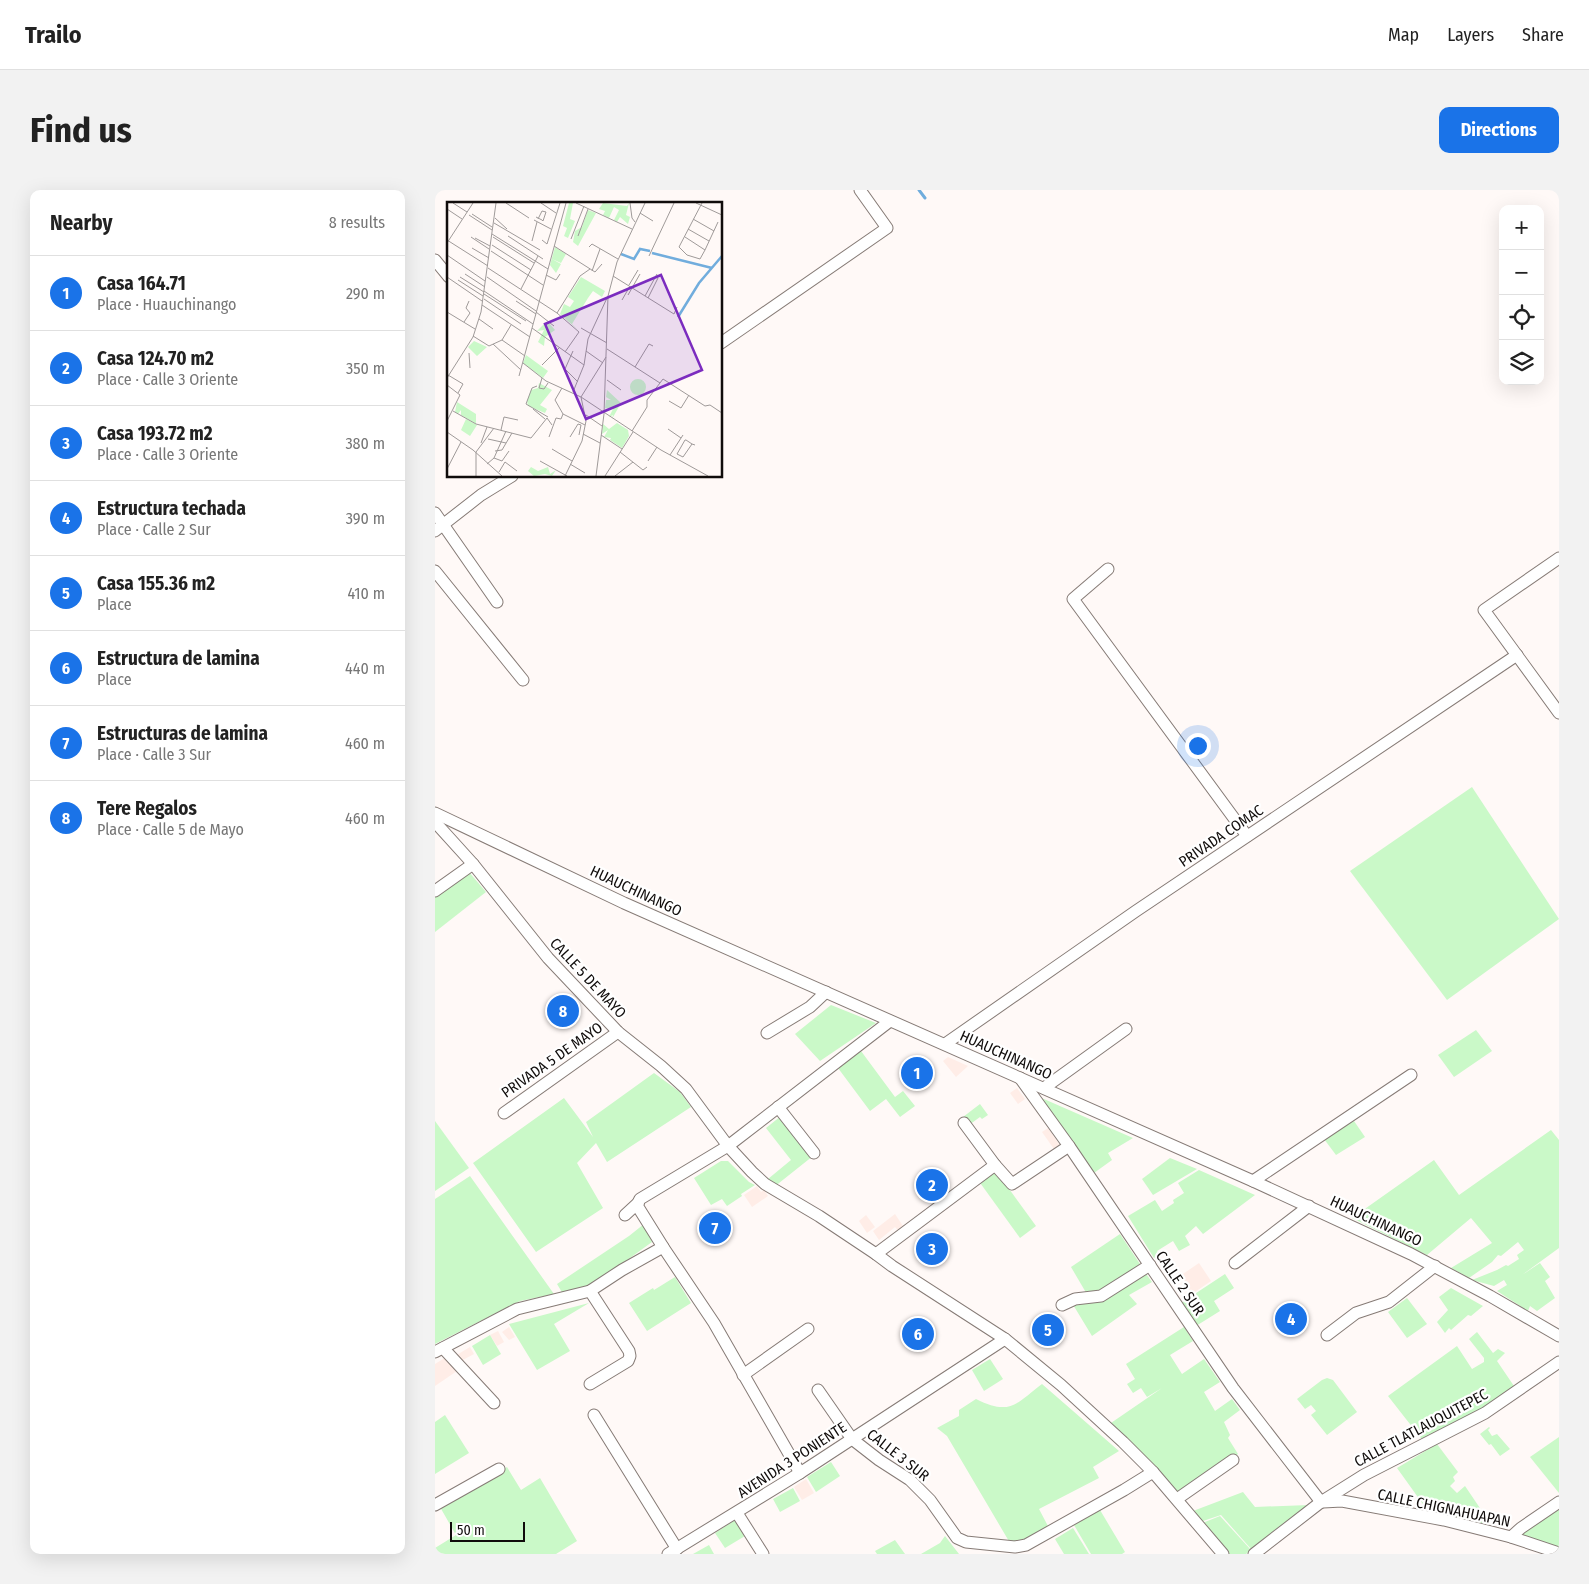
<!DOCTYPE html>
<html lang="en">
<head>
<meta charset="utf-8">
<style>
  body { margin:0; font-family:"Fira Sans Condensed",sans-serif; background:#f2f2f2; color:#222 }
  .controls { position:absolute; right:15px; top:15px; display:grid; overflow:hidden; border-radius:10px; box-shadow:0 5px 20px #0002 }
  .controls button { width:45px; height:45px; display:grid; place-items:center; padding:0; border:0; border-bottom:1px solid #e0e0e0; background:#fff; color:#222; font:25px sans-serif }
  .scale { position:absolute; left:15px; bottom:12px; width:75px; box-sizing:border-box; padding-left:5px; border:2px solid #100c0b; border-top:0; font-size:14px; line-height:18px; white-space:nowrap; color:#100c0b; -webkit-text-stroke:4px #fff; paint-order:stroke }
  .you { position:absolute; left:762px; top:555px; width:18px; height:18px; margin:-12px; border:4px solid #fff; border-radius:50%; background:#1a73e8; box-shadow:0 0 0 8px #1a73e833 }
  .badge { display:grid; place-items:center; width:32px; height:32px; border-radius:50%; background:#1a73e8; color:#fff; font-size:16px; font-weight:700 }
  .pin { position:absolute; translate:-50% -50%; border:2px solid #fff; box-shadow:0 1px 5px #0006 }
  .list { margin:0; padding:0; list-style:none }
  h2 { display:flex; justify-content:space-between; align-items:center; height:65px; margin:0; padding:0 20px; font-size:21px }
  h2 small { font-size:16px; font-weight:400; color:#767676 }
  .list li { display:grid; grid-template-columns:32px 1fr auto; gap:15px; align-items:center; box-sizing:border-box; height:75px; padding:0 20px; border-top:1px solid #e0e0e0 }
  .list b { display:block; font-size:19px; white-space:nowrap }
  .list p { margin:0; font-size:16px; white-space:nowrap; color:#767676 }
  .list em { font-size:16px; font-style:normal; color:#767676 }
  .icon { flex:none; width:28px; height:28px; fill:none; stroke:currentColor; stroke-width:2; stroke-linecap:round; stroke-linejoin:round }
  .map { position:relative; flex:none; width:1124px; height:1364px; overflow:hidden; border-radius:10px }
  header { display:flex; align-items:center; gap:30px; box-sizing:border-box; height:70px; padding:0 25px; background:#fff; border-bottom:1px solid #e0e0e0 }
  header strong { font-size:24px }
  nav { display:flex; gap:28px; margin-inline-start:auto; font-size:18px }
  .intro { display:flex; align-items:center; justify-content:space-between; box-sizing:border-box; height:120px; padding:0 30px }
  h1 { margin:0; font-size:35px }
  .button { padding:12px 22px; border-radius:10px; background:#1a73e8; color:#fff; font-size:18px; font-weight:700 }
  main { display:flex; gap:30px; padding:0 30px }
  aside { flex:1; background:#fff; border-radius:10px; box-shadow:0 5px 20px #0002 }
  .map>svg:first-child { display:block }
</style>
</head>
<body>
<header>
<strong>Trailo</strong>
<nav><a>Map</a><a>Layers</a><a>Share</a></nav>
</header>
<div class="intro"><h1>Find us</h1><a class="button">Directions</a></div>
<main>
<aside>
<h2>Nearby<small>8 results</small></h2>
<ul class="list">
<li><span class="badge">1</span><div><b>Casa 164.71</b><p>Place · Huauchinango</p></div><em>290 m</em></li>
<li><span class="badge">2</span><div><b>Casa 124.70 m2</b><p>Place · Calle 3 Oriente</p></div><em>350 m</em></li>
<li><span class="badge">3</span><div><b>Casa 193.72 m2</b><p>Place · Calle 3 Oriente</p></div><em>380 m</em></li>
<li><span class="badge">4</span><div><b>Estructura techada</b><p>Place · Calle 2 Sur</p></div><em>390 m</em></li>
<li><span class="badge">5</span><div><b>Casa 155.36 m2</b><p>Place</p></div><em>410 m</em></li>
<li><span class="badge">6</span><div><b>Estructura de lamina</b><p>Place</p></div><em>440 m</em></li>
<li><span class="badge">7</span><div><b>Estructuras de lamina</b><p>Place · Calle 3 Sur</p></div><em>460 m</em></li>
<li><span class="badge">8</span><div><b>Tere Regalos</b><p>Place · Calle 5 de Mayo</p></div><em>460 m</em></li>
</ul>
</aside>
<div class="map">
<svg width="1124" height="1364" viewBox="0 0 1124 1364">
  <rect width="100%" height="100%" fill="#fff9f7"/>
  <!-- built -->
  <g fill="#ffede7">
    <path d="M513 867 533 876 521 887 508 871Z"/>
    <path d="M582 898 590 909 583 914 575 903Z"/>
    <path d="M613 938 626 957 621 962 607 942Z"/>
    <path d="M322 996 326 1002 329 1000 333 1006 317 1017 309 1005Z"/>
    <path d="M460 1024 470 1039 465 1043 460 1037 444 1050 438 1041Z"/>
    <path d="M431 1025 440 1037 432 1043 424 1031Z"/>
    <path d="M764 1073 776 1091 757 1104 745 1086Z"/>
    <path d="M74 1137 80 1147 74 1150 67 1142Z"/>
    <path d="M63 1141 69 1152 62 1156 55 1145Z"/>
    <path d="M35 1157 39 1164 24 1172 20 1166Z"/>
    <path d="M13 1166 22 1181 0 1196V1174Z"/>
    <path d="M371 1289 379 1303 367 1310 359 1297Z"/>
  </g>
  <!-- green -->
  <g fill="#caf9c8">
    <path d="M1037 597 1124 729 1012 810 915 681Z"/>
    <path d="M34 682 51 702 0 742V706Z"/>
    <path d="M396 815 441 833 385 871 360 844Z"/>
    <path d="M1041 840 1057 861 1019 887 1003 865Z"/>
    <path d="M426 861 460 907 468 901 480 916 465 927 451 909 435 921 403 878Z"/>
    <path d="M219 883 245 902 256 917 172 972 161 953 142 973 168 1018 101 1062 38 973 129 908 158 947 151 932Z"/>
    <path d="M602 906 698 948 673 963 677 970 659 983Z"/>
    <path d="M545 914 553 925 547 929 545 927 534 935 528 927Z"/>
    <path d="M346 926 378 966 339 997 333 989 356 970 331 938Z"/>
    <path d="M0 931 34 978 0 1001Z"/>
    <path d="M919 931 930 947 901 965 889 949Z"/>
    <path d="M1116 940 1124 950V1058L1087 1085 1105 1073 1115 1087 1110 1091 1120 1108 1102 1121 1095 1116 1093 1121 1062 1101 1072 1095 1069 1090 1059 1096 1037 1090 1062 1080 1071 1075 1073 1076 1084 1069 1082 1065 1089 1060 1083 1052 1066 1066 1063 1065 1057 1072 1034 1088 1016 1078 1057 1053 1036 1028 992 1065 917 1028 999 970 1024 1005Z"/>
    <path d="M735 968 762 979 718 1005 707 989Z"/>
    <path d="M286 971H293L314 992 320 995 306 1004 307 1006 292 1016 287 1009 276 1015 259 988Z"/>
    <path d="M559 978 601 1036 585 1048 543 990Z"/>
    <path d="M764 980 820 1005 768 1044 761 1036 750 1046 755 1055 744 1061 738 1051 722 1061 724 1065 719 1068 693 1026 720 1010 727 1021 739 1013 738 1010 749 1003 743 993Z"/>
    <path d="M35 986 119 1104 85 1111 0 1154V1009Z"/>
    <path d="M209 1034 217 1052 155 1097 128 1104 122 1094 194 1046Z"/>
    <path d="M685 1044 707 1077 666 1103 653 1106 636 1077Z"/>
    <path d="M709 1081 717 1092 694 1105 702 1114 657 1146 637 1113Z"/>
    <path d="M790 1084 799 1098 779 1111 785 1121 761 1136 746 1113Z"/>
    <path d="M240 1087 256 1113 212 1141 194 1113 218 1098 219 1100Z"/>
    <path d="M1016 1098 1048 1116 1036 1126 1033 1125 1016 1140 1014 1138 1010 1143 1002 1132 1013 1120 1004 1107Z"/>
    <path d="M972 1108 992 1134 972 1148 953 1122Z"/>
    <path d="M154 1113 119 1134 135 1161 102 1180 74 1134Z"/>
    <path d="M749 1137 758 1151 735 1165 747 1184 769 1169 785 1192 769 1202 780 1221 797 1209 805 1220 789 1232 795 1245 793 1248 803 1264 743 1306 673 1235 727 1198 712 1207 706 1198 698 1203 692 1194 700 1189 691 1174Z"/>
    <path d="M1042 1142 1058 1163 1063 1159 1070 1163 1062 1171 1081 1199 989 1252 953 1206 1022 1156 1037 1179 1049 1172V1168L1034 1149Z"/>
    <path d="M55 1145 66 1164 48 1175 37 1156Z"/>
    <path d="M555 1169 568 1189 549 1201 537 1180Z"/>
    <path d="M892 1188 898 1190 922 1222 892 1245 876 1225 881 1221 876 1215 870 1219 862 1209 887 1190Z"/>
    <path d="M607 1194 684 1261 658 1277 664 1288 604 1319 614 1338 591 1351 575 1353 512 1246 502 1238 524 1226V1220L541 1209C575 1226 581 1214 607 1194Z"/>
    <path d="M10 1225 34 1263 0 1284V1232Z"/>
    <path d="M1054 1237 1055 1238 1053 1240 1057 1246 1062 1244 1075 1259 1065 1266 1056 1254 1054 1255 1045 1244Z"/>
    <path d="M1124 1247V1303L1095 1267Z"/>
    <path d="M1002 1254 1023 1282 1018 1287 1020 1291 1015 1296 1022 1303 1030 1296 1051 1327 1048 1336 995 1324 962 1278Z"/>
    <path d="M396 1272 405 1286 381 1302 372 1287Z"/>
    <path d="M72 1277 86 1300 105 1288 142 1351 121 1364H0V1358L21 1345 5 1317Z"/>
    <path d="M358 1298 365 1311 345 1322 338 1309Z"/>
    <path d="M808 1302 820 1317 874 1315 817 1360 786 1325 765 1332 758 1321Z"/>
    <path d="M1124 1317V1360L1081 1345Z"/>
    <path d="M665 1320 690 1362 687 1364H656L639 1335Z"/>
    <path d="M785 1326 816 1360 811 1364H791L765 1334Z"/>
    <path d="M300 1330 310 1346 290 1358 280 1343Z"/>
    <path d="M638 1338 654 1364H629L620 1349Z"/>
    <path d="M510 1346 524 1364H486L505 1353Z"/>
    <path d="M460 1350 470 1364H442L440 1361Z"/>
    <path d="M274 1355 279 1364H258Z"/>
  </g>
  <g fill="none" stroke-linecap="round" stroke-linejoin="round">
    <!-- stream -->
    <path stroke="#71addd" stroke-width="3" d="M484 0 490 8"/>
    <!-- street casing -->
    <g stroke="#867b76" stroke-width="13">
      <g id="street">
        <path d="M0 70 14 87"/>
        <path d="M286 153 452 38 425 0"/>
        <path d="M0 323 62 412"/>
        <path d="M0 341 46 305 77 286"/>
        <path d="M1124 368 1049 420 1124 523"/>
        <path d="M673 379 638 409 812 646"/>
        <path d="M0 381 88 490"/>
        <path d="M0 623 189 713 818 991 976 1064 1055 1106 1124 1146"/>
        <path d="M0 632 38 674 113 768 183 842 226 876 251 899 293 956 317 982 330 994 384 1026 441 1064 457 1076 570 1149 626 1195 688 1252 718 1282 788 1364"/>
        <path d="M0 701 38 674"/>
        <path d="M332 843 375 817 391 802"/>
        <path d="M510 854 701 721 1082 465"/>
        <path d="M585 888 634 956 798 1198 886 1312"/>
        <path d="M609 898 691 839"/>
        <path d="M343 917 379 963"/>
        <path d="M69 923 183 842"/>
        <path d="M529 933 560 975 577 994 634 956"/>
        <path d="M818 991 976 885"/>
        <path d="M203 1013V1017L228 1057 279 1133 365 1283"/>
        <path d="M190 1025 203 1013 205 1009 293 956 455 831"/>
        <path d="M441 1064 560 975"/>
        <path d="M800 1073 874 1016"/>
        <path d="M627 1115 640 1109 666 1106 715 1075"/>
        <path d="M892 1145 921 1123 954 1112 1000 1076"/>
        <path d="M8 1158 59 1213"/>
        <path d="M0 1162 82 1119 155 1101 187 1080 228 1057"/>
        <path d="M308 1185 373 1139"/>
        <path d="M155 1194 193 1171 195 1166 194 1161 155 1101"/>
        <path d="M383 1200 417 1249 444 1270 475 1290 495 1310 522 1348 531 1352 580 1357 591 1355 689 1300 718 1282"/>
        <path d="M159 1225 242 1359"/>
        <path d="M742 1309 798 1270"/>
        <path d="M888 1312 907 1311 1009 1330 1076 1347 1124 1363"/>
        <path d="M0 1315 64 1279"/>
        <path d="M302 1323 328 1364"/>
        <path d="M1076 1347 1086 1338 1124 1312"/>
        <path d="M233 1364 365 1283 570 1149"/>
        <path d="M819 1364 886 1312 929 1285 1050 1223 1124 1172"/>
      </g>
    </g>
    <!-- street -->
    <use href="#street" stroke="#fff" stroke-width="11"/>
  </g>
  <g text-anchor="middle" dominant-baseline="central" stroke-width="4.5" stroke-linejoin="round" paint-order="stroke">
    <!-- street labels -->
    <g font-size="15" fill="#100c0b" stroke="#fff">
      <text transform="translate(786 646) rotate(-34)">PRIVADA COMAC</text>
      <text transform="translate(201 701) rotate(25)">HUAUCHINANGO</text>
      <text transform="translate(153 788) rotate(47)">CALLE 5 DE MAYO</text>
      <text transform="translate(571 865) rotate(24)">HUAUCHINANGO</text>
      <text transform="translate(117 870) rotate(-35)">PRIVADA 5 DE MAYO</text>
      <text transform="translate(941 1031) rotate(25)">HUAUCHINANGO</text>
      <text transform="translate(745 1093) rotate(56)">CALLE 2 SUR</text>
      <text transform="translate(986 1238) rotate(-28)">CALLE TLATLAUQUITEPEC</text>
      <text transform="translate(463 1265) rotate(38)">CALLE 3 SUR</text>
      <text transform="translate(357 1270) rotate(-33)">AVENIDA 3 PONIENTE</text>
      <text transform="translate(1009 1318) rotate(12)">CALLE CHIGNAHUAPAN</text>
    </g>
  </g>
  <!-- overview -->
  <g transform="translate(12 12)">
    <rect width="275" height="275" fill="#fff9f7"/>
    <path d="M122 1H126L123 17 128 19 121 36 117 34 120 26 116 24ZM156 1 180 4 182 1 179 13 183 15 181 22 173 15 170 20 167 18 172 8 167 5 162 16 156 13 158 9 152 7ZM141 8 149 11 131 44 126 40 128 29 135 25ZM108 45 119 52 114 61 105 57 114 62 109 71 103 63ZM134 75 158 89 155 95 146 89 141 96 125 122 132 129 113 112 117 102 123 105 127 99 121 95ZM98 121H102L108 128 98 135 97 144 91 140 97 128 90 129ZM27 139 40 145 30 154 21 145ZM79 153 101 169 96 176 76 161ZM183 185a8 8 0 1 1 16 0a8 8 0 1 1-16 0ZM92 181 105 188 93 203 100 207 98 211 81 204 80 199 84 188 91 186ZM160 188 174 201 165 217 166 213 162 215 166 207 158 206 159 198H164L159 195ZM10 200 29 212V222L14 213V208L11 212 8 210ZM19 217 30 223 23 234 14 228ZM170 221 181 228 182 234 175 246 163 238 164 236 157 235 161 228 155 232 156 222 162 227ZM84 265 91 269 101 265 103 272 109 268 105 274 98 272 87 274 81 269Z" fill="#caf9c8"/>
    <path fill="none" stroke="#71addd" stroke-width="2.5" d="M205 51 265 66M174 52 187 57 193 47 203 49M231 115 252 81 275 54"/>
    <path fill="none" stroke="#9f9a99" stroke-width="1" d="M6 1 20 10M59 1 82 16M94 1 109 11M129 1 185 27M183 1 185 16 188 20M249 1 275 13M0 7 15 17M193 11 206 19M25 12 45 25M22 13 45 28M89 15 95 18 96 19 99 10 95 9 91 17M48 16 60 27M246 17 267 29M87 18 104 27M47 21 93 48M241 27 262 39M45 32 101 67M61 34 96 57M131 34 141 7M24 35 42 47M46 35 87 61M238 35 258 48 253 57 240 53 232 45 255 1M28 36 43 44M124 37 137 4M0 38 41 64M95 38 100 42 113 1M85 39 90 20M0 41 26 1M45 43 84 68M107 44 148 70 155 62M142 45 145 42 171 57M25 46 42 56M258 48 271 20M44 49 96 83M0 53 38 79M202 54 227 1M41 66 110 111 132 130M145 69 153 47M18 72 38 85M99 73 109 78 113 72M166 74 227 112 230 105M0 75 35 99M13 75 37 90M40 75 89 109M11 78 36 94M182 83 191 68M74 87 91 54M37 89 86 122M37 92 79 119M181 93 193 72M198 94 210 72M201 96 211 76M37 97 74 122M175 98 183 84M69 99 89 112M35 103 83 135M0 110 28 127M89 110 107 124M110 111 133 74 143 67M32 117 46 127M17 120 23 111 19 106 22 99M85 126 137 163M134 126 160 141M26 134 42 144 55 138 64 123M55 138 78 154M46 142 74 168M160 147 213 181M126 149 118 167 131 180M139 149 156 161M118 150 132 130M22 151 23 166M76 161 99 179 134 195 214 248 261 274M95 163 112 146M188 165 202 142 206 144M1 173 16 182 11 191M72 174 119 1M0 176 26 135 34 110 49 1M95 176 92 186 97 187 101 181M160 178 174 188M0 183 13 193 0 219M90 184 85 186 79 202 101 215M115 186 108 198 116 212M126 190 137 163 141 137 160 96M134 195 159 155M222 199 234 206 242 193M86 207 98 217M6 209 29 222 84 236 100 216 105 223M116 212 138 223M157 212 161 94 170 60 198 1M139 213 155 224M221 227 234 236M54 228 57 215 71 218M185 229 200 205V198L216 177 258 204 263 203 275 211M0 230 26 248 55 274M136 232 153 241M154 233 175 247M102 235 109 216 114 217 116 212M123 235 131 222 134 223 132 233M41 237 59 241M34 241 40 225M245 242 236 255 230 252 238 238H239L245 242 248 243M105 247 125 259M48 249 55 248 65 231M173 250 196 268 200 265M223 253 236 233M47 256 55 259 62 249M93 259 120 274M201 259 210 245M40 262 47 256 59 229M123 262 138 271M0 267 14 240M52 270 58 260 70 269M29 274V250L47 226M118 274 135 239 139 219 134 195M149 274 157 212M158 274 186 230M168 274 186 260"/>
    <path fill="#7b2cbf" fill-opacity="0.15" stroke="#7b2cbf" stroke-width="2.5" d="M214 73 255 168 139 217 98 122Z"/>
    <rect width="275" height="275" fill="none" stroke="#100c0b" stroke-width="2.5"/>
  </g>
</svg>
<div class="controls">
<button>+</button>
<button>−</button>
<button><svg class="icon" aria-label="locate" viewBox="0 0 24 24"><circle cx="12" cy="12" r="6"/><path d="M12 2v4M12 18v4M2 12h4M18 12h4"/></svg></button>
<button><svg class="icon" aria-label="layers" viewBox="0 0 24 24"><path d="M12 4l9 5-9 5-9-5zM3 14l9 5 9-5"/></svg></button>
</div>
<div class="scale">50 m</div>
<div class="you"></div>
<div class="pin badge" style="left:482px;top:883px">1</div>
<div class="pin badge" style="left:497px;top:995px">2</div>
<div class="pin badge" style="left:497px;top:1059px">3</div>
<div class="pin badge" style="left:856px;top:1129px">4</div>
<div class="pin badge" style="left:613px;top:1140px">5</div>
<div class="pin badge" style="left:483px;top:1144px">6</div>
<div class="pin badge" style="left:280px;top:1038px">7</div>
<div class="pin badge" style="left:128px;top:821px">8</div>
</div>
</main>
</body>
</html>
